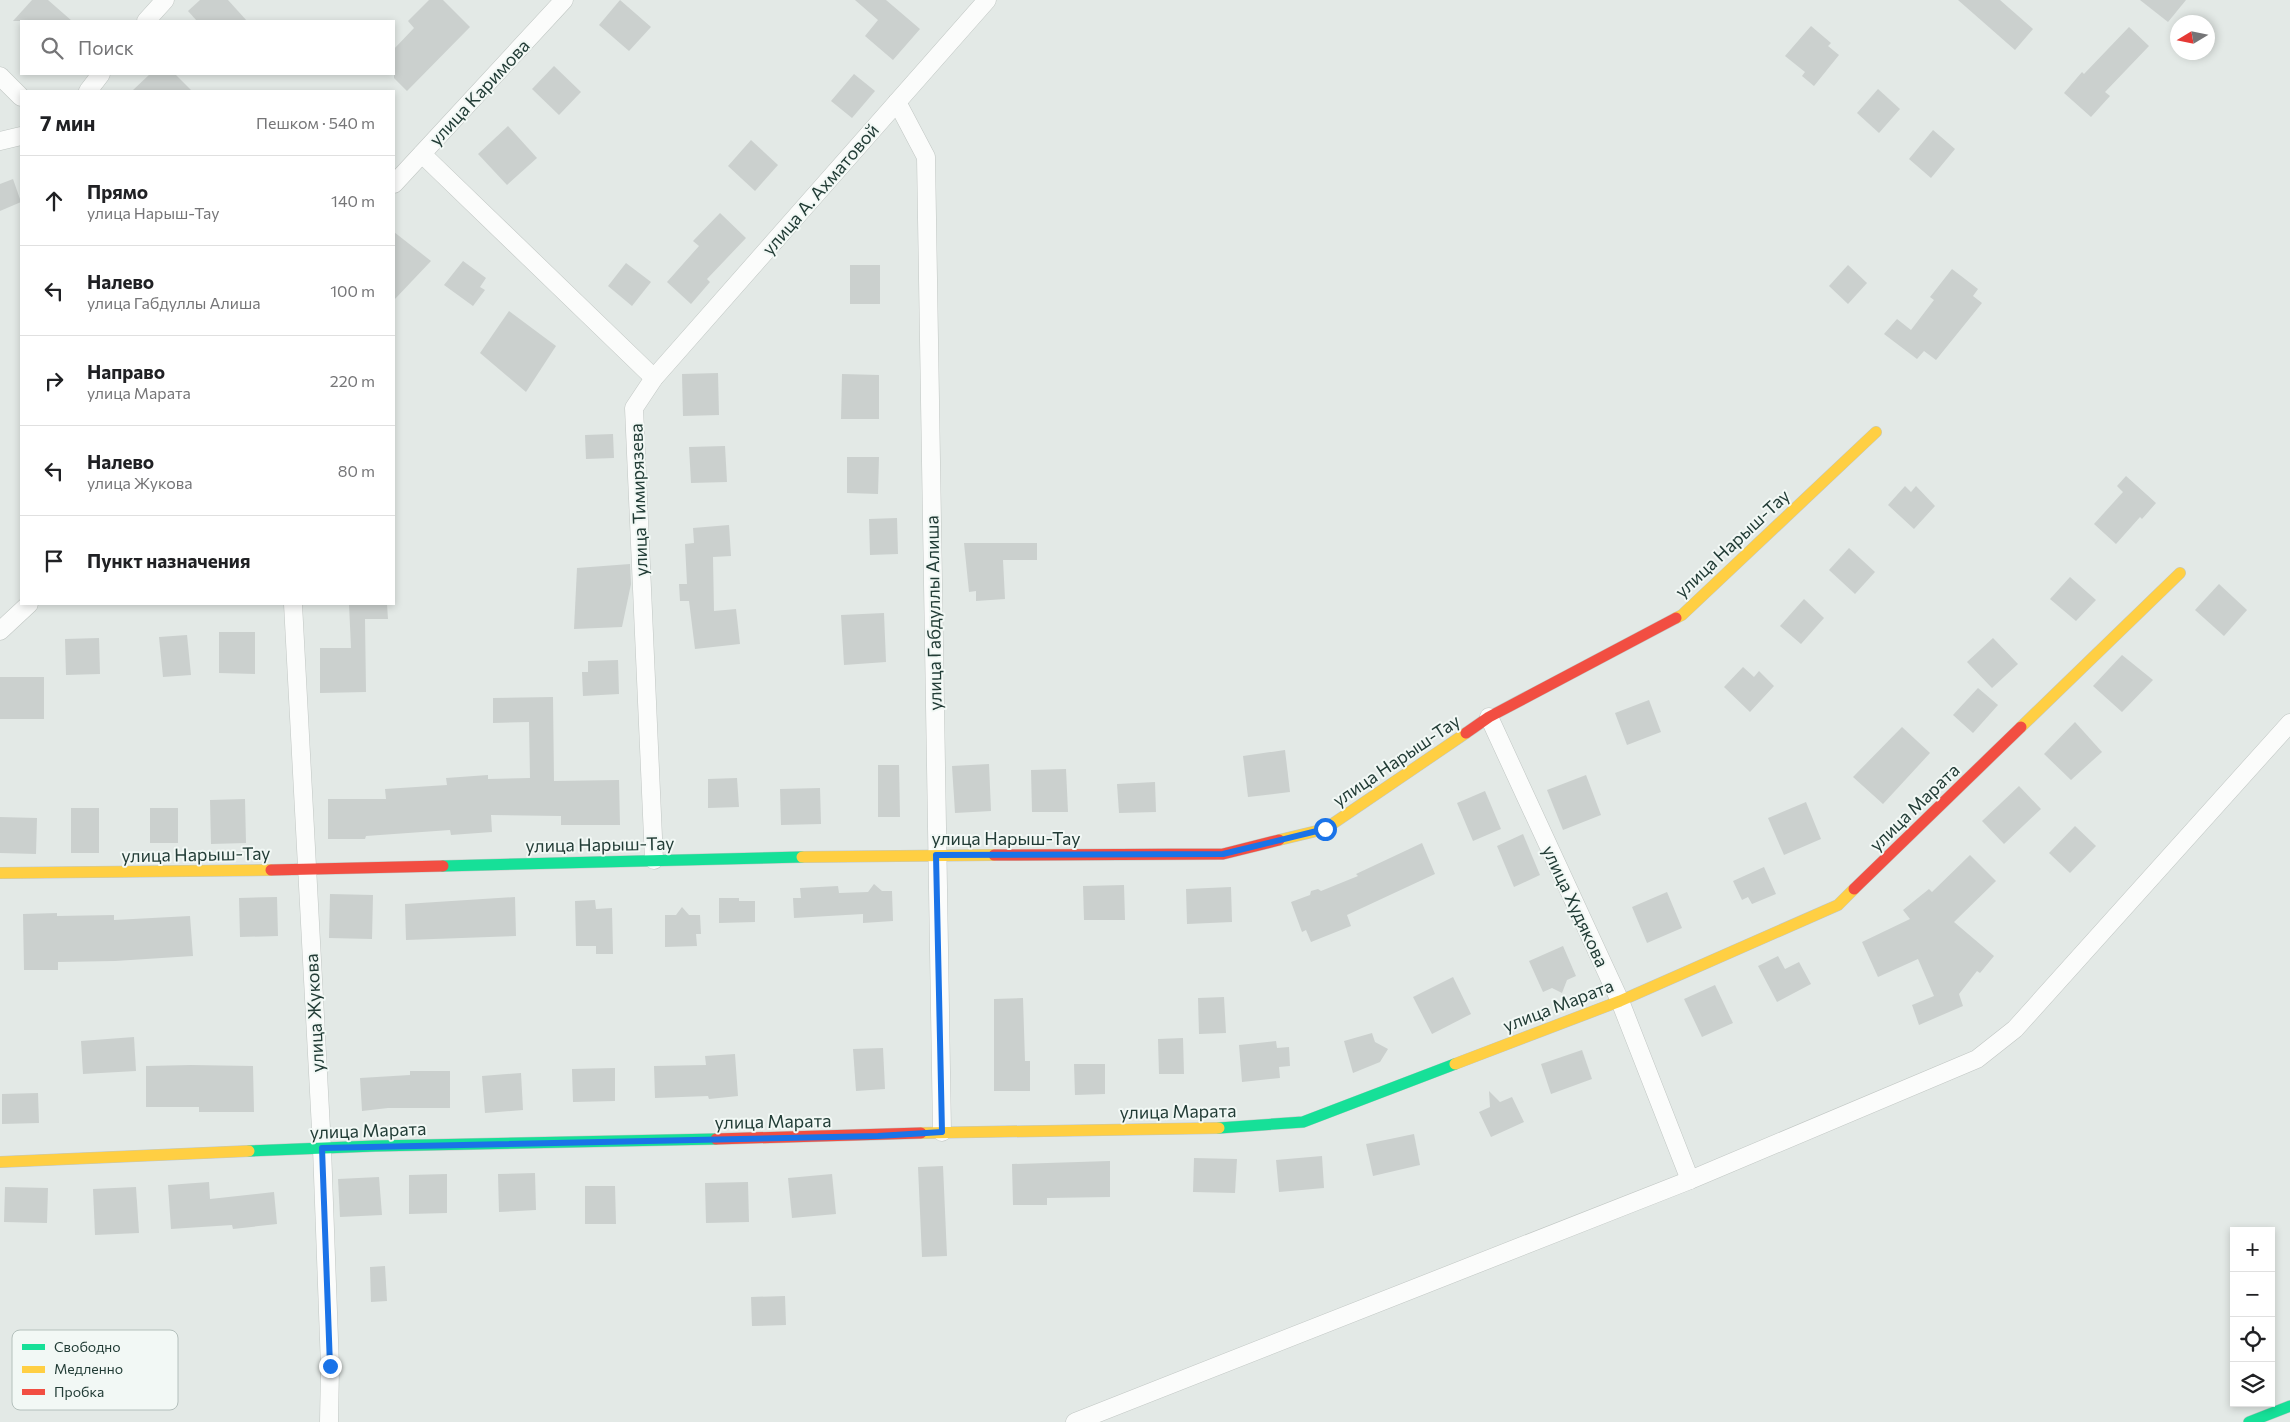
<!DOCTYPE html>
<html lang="ru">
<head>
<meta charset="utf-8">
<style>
  body { margin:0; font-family:Commissioner,sans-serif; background:#f2f2f2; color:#202124 }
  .controls { position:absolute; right:15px; bottom:15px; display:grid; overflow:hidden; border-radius:0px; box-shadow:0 2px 8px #0003 }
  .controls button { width:45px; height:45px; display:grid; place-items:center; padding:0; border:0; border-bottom:1px solid #e0e0e0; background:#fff; color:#202124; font:25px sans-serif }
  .compass { position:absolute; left:2170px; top:15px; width:45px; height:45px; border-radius:50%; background:#fff; box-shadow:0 2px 8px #0003; rotate:260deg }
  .stop { position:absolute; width:15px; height:15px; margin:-11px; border:4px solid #1a73e8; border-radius:50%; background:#fff }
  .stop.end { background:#1a73e8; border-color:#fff; box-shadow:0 1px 5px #0008 }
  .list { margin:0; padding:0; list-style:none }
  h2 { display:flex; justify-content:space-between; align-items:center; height:65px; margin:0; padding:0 20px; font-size:21px }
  h2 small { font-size:16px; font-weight:400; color:#757577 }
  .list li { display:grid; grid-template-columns:32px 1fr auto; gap:15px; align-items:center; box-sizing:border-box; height:90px; padding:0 20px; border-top:1px solid #e0e0e0 }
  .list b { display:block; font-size:19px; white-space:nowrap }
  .list p { margin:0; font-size:16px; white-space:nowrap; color:#757577 }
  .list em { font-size:16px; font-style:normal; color:#757577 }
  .icon { flex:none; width:28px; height:28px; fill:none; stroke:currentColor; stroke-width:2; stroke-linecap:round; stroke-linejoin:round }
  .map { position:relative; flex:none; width:2290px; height:1422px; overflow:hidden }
  .search { position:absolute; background:#fff; box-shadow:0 2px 8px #0003; left:20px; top:20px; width:375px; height:55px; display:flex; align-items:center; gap:12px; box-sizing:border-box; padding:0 18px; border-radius:0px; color:#757577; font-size:19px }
  .panel { position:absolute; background:#fff; box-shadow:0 2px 8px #0003; left:20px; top:90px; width:375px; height:515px; border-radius:0px }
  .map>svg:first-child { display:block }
</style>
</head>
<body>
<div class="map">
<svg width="2290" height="1422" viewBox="0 0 2290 1422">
  <rect width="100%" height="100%" fill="#e3e9e6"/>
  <!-- building -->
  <g fill="#cbd0ce">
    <path d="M32 0H48L72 21H13Z"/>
    <path d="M200 0H228L247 21H197L188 11Z"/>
    <path d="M429 0H443L470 27 407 91 394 78V49L414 28 408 21Z"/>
    <path d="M620 0 651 27 629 51 599 25Z"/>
    <path d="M855 0H886L920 29 893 60 865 36 878 20Z"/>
    <path d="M1958 0H2000L2033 29 2015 50Z"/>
    <path d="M2140 0H2186L2168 22Z"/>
    <path d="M1811 26 1831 43 1828 46 1839 55 1814 86 1802 76 1805 72 1785 56Z"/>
    <path d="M2129 27 2149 46 2105 92 2110 96 2091 117 2064 93 2082 72 2084 74Z"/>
    <path d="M554 66 581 92 559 115 532 89Z"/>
    <path d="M150 74H175L192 91H132Z"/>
    <path d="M854 74 875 91 852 118 831 101Z"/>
    <path d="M1878 89 1900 109 1879 133 1857 113Z"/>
    <path d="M508 126 537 158 507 185 478 154Z"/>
    <path d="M1933 130 1955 149 1931 178 1909 159Z"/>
    <path d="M751 140 778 165 755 191 728 166Z"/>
    <path d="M13 179 21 202 0 211V184Z"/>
    <path d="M720 213 746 238 707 279 710 282 691 304 667 282 699 246 693 241Z"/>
    <path d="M394 232 431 261 394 300Z"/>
    <path d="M463 261 486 278 480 287 485 290 473 306 444 285Z"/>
    <path d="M626 263 651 282 632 306 608 286Z"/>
    <rect x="850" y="265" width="30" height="39"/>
    <path d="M1848 265 1867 283 1848 304 1829 286Z"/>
    <path d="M1952 269 1978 289 1973 296 1982 303 1936 360 1924 351 1917 359 1884 334 1897 319 1911 330 1934 300 1930 297Z"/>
    <path d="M509 311 556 346 526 392 480 353Z"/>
    <path d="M718 373 719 415 683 416 682 374Z"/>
    <path d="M842 374 879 375V419H841Z"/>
    <path d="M613 434 614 458 586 459 585 435Z"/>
    <path d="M725 446 727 482 691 483 689 447Z"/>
    <path d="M847 457H879L878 494 847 493Z"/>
    <path d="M2126 476 2156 503 2142 519 2140 517 2116 544 2094 524 2123 492 2117 486Z"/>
    <path d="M1905 486 1911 492 1916 486 1935 506 1914 529 1888 505Z"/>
    <path d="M897 518 898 554 870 555 869 519Z"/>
    <path d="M729 525 731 556 713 557 714 611 736 609 740 644 695 649 689 601H680L679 584H687L685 544 694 543 693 528Z"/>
    <path d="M964 543H1037V560H1003L1005 599 976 601V591L969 592Z"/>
    <path d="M1849 548 1875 572 1855 594 1829 570Z"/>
    <path d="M630 564 631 584 622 627 574 629 577 568Z"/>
    <path d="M2070 577 2096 600 2076 621 2050 599Z"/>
    <path d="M2219 584 2247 610 2224 636 2195 610Z"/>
    <path d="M1804 599 1824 618 1801 644 1780 626Z"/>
    <path d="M349 604H387L388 619H365L366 692 320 693V648H351Z"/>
    <path d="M884 613 886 662 844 665 841 615Z"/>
    <path d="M219 632H255V674L219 673Z"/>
    <path d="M187 635 191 675 163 677 159 637Z"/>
    <path d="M99 638 100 674 66 675 65 639Z"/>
    <path d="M1993 638 2018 664 1992 688 1967 662Z"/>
    <path d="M2122 655 2153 680 2122 712 2093 686Z"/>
    <path d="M618 660 619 694 583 696 582 672H588V661Z"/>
    <path d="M1743 667 1754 677 1759 671 1774 686 1750 712 1724 687Z"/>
    <rect x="0" y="677" width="44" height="42"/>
    <path d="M1978 688 1998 705 1973 733 1953 715Z"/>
    <path d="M553 697 554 781 619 780 620 825H561V816L491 815 492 832 451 835 450 830 366 836 365 839H328V799H386L385 789 447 785 446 778 488 775V779L530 778 529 722 493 723V698Z"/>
    <path d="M1649 700 1661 732 1627 745 1615 713Z"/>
    <path d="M2075 722 2102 752 2071 780 2044 754Z"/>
    <path d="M1902 727 1930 753 1883 804 1853 777Z"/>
    <path d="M1285 750 1290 792 1248 797 1243 756Z"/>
    <path d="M989 764 991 811 955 813 952 766Z"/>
    <path d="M878 765H899L900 817H878Z"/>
    <path d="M1066 769 1068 812H1032L1031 770Z"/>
    <path d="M1586 775 1601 815 1563 830 1547 790Z"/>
    <path d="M737 778 739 807 708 808V779Z"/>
    <path d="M1155 782 1156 812 1119 813 1117 784Z"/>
    <path d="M2019 786 2041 809 2004 844 1982 821Z"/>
    <path d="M820 788 821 824 781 825 780 789Z"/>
    <path d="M1485 791 1501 829 1473 841 1457 803Z"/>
    <path d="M245 799 246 843 211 844 210 800Z"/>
    <path d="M1806 802 1821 839 1784 855 1768 818Z"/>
    <rect x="71" y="808" width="28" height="45"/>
    <rect x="150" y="808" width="28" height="35"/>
    <path d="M0 817 37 818 36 854 0 853Z"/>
    <path d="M2075 826 2096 846 2070 873 2049 853Z"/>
    <path d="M1523 834 1540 875 1514 887 1497 846Z"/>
    <path d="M1422 843 1435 874 1347 915 1351 926 1311 942 1306 930 1302 932 1291 902 1310 895 1311 891 1318 889 1321 891 1358 876 1356 874Z"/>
    <path d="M1970 855 1996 881 1954 922 1994 956 1980 973 1977 971 1959 994 1963 1006 1919 1025 1912 1005 1934 996 1918 959 1878 977 1862 942 1910 919 1903 910 1929 889 1932 892Z"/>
    <path d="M1764 867 1776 894 1752 904 1748 897 1742 900 1733 881Z"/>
    <path d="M874 884 882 891H892L893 921 863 923V914L794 918 793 898H801L800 888 838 886 839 893 868 892Z"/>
    <path d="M1124 885 1125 920H1084L1083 886Z"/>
    <path d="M1231 887 1232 922 1187 924 1186 889Z"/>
    <path d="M1667 892 1682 928 1647 943 1632 907Z"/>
    <path d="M330 894 373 895 372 939 329 938Z"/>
    <path d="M277 897 278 936 240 937 239 898Z"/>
    <path d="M515 897 516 936 406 940 405 904Z"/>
    <path d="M719 898H739V901H755V922L719 923Z"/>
    <path d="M595 900 596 909 612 908 613 954H596V946H576L575 901Z"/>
    <path d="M682 907 689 915H700L701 934H696L697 946 665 947V915H676Z"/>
    <path d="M57 913V916L114 915V920L190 916 193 956 115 961 58 962V970H24L23 914Z"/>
    <path d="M1563 946 1576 976 1567 980 1562 993 1552 988 1543 992 1529 961Z"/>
    <path d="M1778 956 1785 969 1799 962 1811 984 1777 1002 1758 966Z"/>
    <path d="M1453 977 1471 1014 1432 1034 1413 997Z"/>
    <path d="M1715 985 1733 1023 1702 1037 1684 999Z"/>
    <path d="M1224 997 1226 1033 1199 1034 1198 998Z"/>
    <path d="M1023 998 1025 1061H1030V1091H994V999Z"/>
    <path d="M1372 1033 1375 1042 1388 1049 1380 1062 1353 1073 1344 1041Z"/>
    <path d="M134 1037 136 1071 83 1074 81 1041Z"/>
    <path d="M1183 1038 1184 1074H1159L1158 1039Z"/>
    <path d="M1276 1041 1277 1048 1289 1047 1290 1066 1279 1067 1280 1078 1242 1082 1239 1045Z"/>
    <path d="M883 1048 885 1089 856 1091 853 1049Z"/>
    <path d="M1582 1050 1592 1079 1551 1094 1541 1064Z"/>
    <path d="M735 1054 738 1096 709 1099 708 1096 655 1098 654 1066 706 1065 705 1056Z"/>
    <path d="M1074 1064H1105V1094L1075 1095Z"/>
    <path d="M191 1065 253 1066 254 1112H199V1107H146V1066Z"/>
    <path d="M615 1068V1101L573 1102 572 1069Z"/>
    <path d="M410 1071H450V1108H388L362 1111 360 1078 410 1075Z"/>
    <path d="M521 1073 523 1110 485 1113 482 1076Z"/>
    <path d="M1489 1091 1500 1102 1512 1097 1524 1122 1491 1137 1479 1112 1490 1107Z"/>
    <path d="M38 1093 39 1123 2 1124V1094Z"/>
    <path d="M1414 1134 1420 1165 1373 1176 1366 1144Z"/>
    <path d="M1322 1156 1324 1188 1279 1192 1276 1160Z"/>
    <path d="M1194 1158 1237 1159 1235 1193 1193 1192Z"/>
    <path d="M1110 1161V1197L1047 1198V1205H1013L1012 1164Z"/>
    <path d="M943 1166 947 1256 922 1257 918 1167Z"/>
    <path d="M535 1173 536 1210 499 1212 498 1174Z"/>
    <path d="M447 1174V1213L409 1214V1175Z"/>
    <path d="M832 1174 836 1214 792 1218 788 1178Z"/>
    <path d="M379 1177 382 1215 340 1217 338 1179Z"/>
    <path d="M209 1182 210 1199 274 1192 277 1224 233 1229 232 1225 171 1229 168 1185Z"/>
    <path d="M748 1182 749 1222 706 1223 705 1183Z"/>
    <path d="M585 1186H615L616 1224H585Z"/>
    <path d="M5 1187 48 1188 47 1223 4 1222Z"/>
    <path d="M136 1187 139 1233 95 1235 93 1189Z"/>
    <path d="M385 1266 387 1301 371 1302 370 1267Z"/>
    <path d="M785 1296 786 1325 752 1326 751 1297Z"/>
  </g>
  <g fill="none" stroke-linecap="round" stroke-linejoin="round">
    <!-- street casing -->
    <g stroke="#c0c6c3" stroke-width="19">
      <g id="street">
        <path d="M146 21 165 0"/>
        <path d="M0 76 21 97"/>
        <path d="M88 91 101 74"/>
        <path d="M897 102 926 157 942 1132"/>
        <path d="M0 141 21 136"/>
        <path d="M422 154 654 378"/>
        <path d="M394 184 564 0"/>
        <path d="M293 604 322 1148 330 1367 329 1422"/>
        <path d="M0 631 29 604"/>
        <path d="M1489 717 1620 1001 1690 1180"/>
        <path d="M654 860 634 408 654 378 987 0"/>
        <path d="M1075 1422 1690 1180 1977 1059 2015 1029 2290 723"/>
      </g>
    </g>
    <!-- fast casing -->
    <g stroke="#bfc7c4" stroke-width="12">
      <g id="fast">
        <path d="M443 866 802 857"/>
        <path d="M1219 1128 1303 1122 1455 1064"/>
        <path d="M249 1151 375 1146 716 1139"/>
        <path d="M2249 1422 2290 1406"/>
      </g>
    </g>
    <!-- slow casing -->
    <g stroke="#bfc7c4" stroke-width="12">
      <g id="slow">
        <path d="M1676 618 1682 615 1876 432"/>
        <path d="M2021 727 2180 573"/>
        <path d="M1279 840 1325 829 1466 733"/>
        <path d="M802 857 994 855"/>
        <path d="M0 873 271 870"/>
        <path d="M1455 1064 1620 1001 1838 905 1854 889"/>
        <path d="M921 1133 1219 1128"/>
        <path d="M0 1162 249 1151"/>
      </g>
    </g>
    <!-- jam casing -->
    <g stroke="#bfc7c4" stroke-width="12">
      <g id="jam">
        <path d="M1466 733 1489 717 1676 618"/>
        <path d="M994 855 1223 854 1279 840"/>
        <path d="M271 870 443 866"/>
        <path d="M1854 889 2021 727"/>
        <path d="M716 1139 921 1133"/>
      </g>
    </g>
    <!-- street -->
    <use href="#street" stroke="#fbfcfb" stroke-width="18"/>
    <!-- fast -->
    <use href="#fast" stroke="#16e098" stroke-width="11"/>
    <!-- slow -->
    <use href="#slow" stroke="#ffcf43" stroke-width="11"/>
    <!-- jam -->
    <use href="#jam" stroke="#f24e42" stroke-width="11"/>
  </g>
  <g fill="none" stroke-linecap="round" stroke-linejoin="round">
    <!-- route -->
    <path stroke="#1a73e8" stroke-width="6" d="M330 1366 322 1148 878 1136 942 1132 936 855 1223 854 1325 829"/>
  </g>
  <g text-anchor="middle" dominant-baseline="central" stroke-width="4" stroke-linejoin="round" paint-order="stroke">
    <!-- street labels -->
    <g font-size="18" fill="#223c36" stroke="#f2f8f5">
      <text transform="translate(479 92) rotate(-47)">улица Каримова</text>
      <text transform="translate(820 189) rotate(-49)">улица А. Ахматовой</text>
      <text transform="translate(638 500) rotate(-92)">улица Тимирязева</text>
      <text transform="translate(1732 543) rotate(-43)">улица Нарыш-Тау</text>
      <text transform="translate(933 613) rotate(-91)">улица Габдуллы Алиша</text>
      <text transform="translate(1396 760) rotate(-34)">улица Нарыш-Тау</text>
      <text transform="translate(1914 807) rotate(-44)">улица Марата</text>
      <text x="1006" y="838">улица Нарыш-Тау</text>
      <text transform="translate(600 844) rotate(-1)">улица Нарыш-Тау</text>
      <text transform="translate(196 854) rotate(-1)">улица Нарыш-Тау</text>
      <text transform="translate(1576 906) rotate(65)">улица Худякова</text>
      <text transform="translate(1558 1005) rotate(-21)">улица Марата</text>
      <text transform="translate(314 1013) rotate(-93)">улица Жукова</text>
      <text transform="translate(1178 1111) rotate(-1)">улица Марата</text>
      <text transform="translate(773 1121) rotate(-1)">улица Марата</text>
      <text transform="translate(368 1130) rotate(-2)">улица Марата</text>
    </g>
  </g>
  <!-- legend -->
  <rect x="12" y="1330" width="166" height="80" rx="8" fill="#f2f8f5" stroke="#b4c0bc" stroke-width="1"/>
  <rect x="22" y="1344" width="23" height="6" fill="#16e098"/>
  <rect x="22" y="1366" width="23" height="7" fill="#ffcf43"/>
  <rect x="22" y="1389" width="23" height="6" fill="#f24e42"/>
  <g font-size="14" fill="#223c36">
    <text x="54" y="1352">Свободно</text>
    <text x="54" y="1374">Медленно</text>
    <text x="54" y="1397">Пробка</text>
  </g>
</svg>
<div class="controls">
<button>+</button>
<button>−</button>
<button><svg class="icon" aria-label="locate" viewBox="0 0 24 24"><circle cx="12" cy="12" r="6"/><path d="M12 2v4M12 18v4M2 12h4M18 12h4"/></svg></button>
<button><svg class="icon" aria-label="layers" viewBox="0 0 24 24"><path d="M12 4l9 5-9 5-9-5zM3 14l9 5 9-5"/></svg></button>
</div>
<svg class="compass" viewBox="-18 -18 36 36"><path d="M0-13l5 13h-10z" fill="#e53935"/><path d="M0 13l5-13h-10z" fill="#757577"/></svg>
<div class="stop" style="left:1325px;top:829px"></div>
<div class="stop end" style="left:330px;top:1366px"></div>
<div class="search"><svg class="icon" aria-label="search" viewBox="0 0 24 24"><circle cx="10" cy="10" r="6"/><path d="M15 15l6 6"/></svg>Поиск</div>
<section class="panel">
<h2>7 мин<small>Пешком · 540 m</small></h2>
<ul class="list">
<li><svg class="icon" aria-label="ahead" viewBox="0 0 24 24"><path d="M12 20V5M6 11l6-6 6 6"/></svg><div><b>Прямо</b><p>улица Нарыш-Тау</p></div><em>140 m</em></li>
<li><svg class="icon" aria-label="left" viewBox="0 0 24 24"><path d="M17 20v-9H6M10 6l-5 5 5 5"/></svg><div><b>Налево</b><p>улица Габдуллы Алиша</p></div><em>100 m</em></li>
<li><svg class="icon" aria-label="right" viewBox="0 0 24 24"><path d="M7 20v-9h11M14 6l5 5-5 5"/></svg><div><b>Направо</b><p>улица Марата</p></div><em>220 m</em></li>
<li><svg class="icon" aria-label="left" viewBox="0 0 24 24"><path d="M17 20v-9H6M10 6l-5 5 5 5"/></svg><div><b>Налево</b><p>улица Жукова</p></div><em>80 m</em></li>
<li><svg class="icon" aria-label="arrive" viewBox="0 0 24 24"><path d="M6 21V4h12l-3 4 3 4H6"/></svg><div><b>Пункт назначения</b></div></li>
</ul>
</section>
</div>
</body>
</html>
